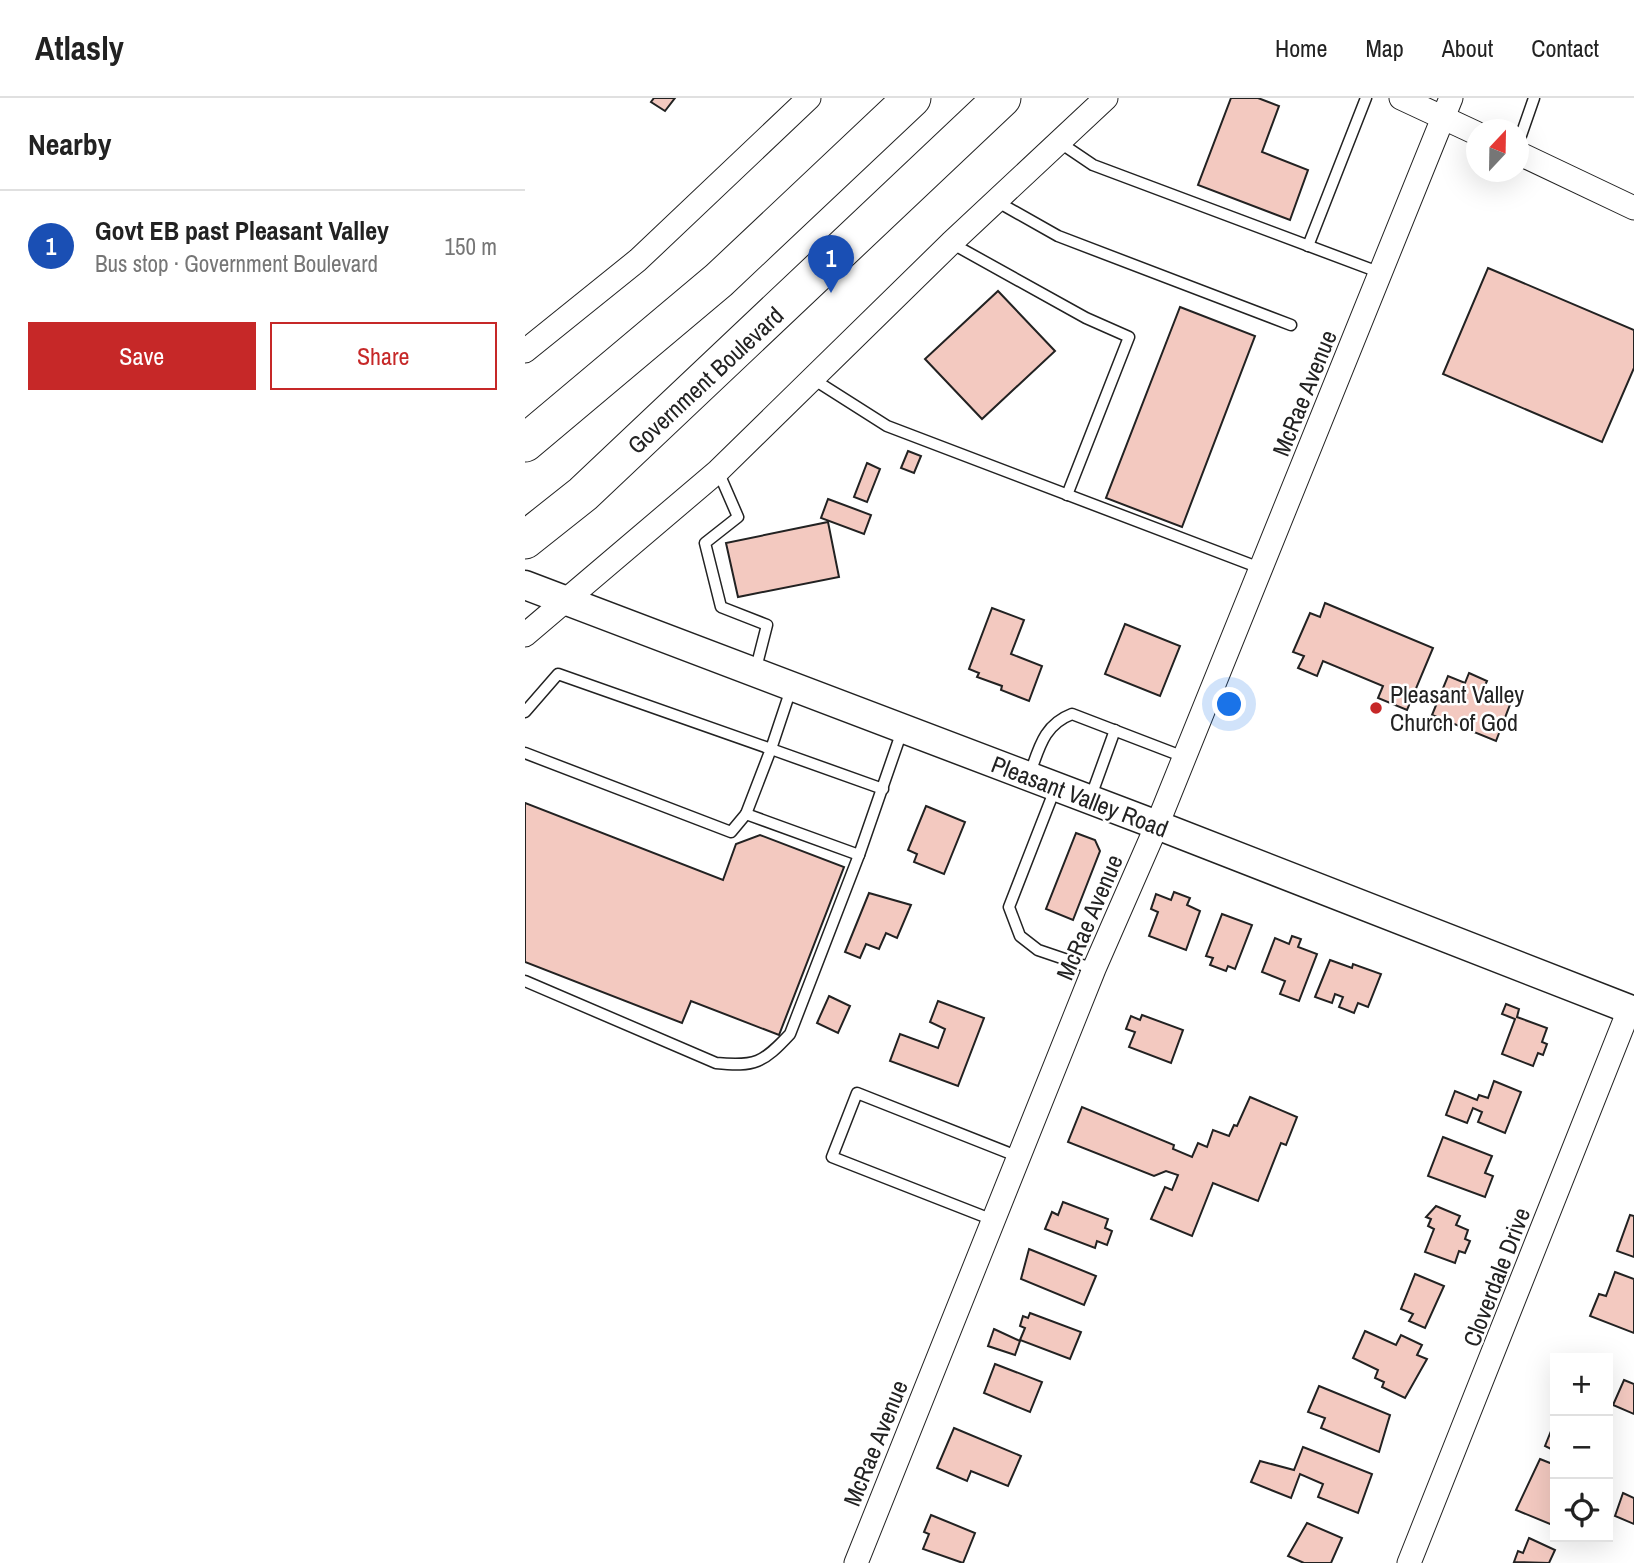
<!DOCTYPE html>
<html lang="en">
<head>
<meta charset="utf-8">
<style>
  body { margin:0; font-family:"Archivo Narrow",sans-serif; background:#f2f2f2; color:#222 }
  .controls { position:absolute; right:21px; bottom:21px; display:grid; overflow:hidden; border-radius:0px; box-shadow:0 7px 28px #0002 }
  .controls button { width:63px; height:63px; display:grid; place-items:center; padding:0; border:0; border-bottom:2px solid #e0e0e0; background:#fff; color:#222; font:35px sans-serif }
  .compass { position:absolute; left:941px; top:21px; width:63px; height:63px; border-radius:50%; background:#fff; box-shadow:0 7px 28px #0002; rotate:22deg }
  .you { position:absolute; left:705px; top:607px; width:24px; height:24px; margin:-18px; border:5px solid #fff; border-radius:50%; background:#1a73e8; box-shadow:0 0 0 10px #1a73e833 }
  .badge { display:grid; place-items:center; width:46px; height:46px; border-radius:50%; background:#c62828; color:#fff; font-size:23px; font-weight:700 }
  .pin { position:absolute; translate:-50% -58px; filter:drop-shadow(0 2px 4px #0008) }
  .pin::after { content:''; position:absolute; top:37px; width:24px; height:21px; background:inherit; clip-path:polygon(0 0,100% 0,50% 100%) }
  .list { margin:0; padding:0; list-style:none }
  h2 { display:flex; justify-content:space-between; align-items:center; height:91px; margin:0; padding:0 28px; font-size:30px }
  h2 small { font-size:23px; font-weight:400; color:#767676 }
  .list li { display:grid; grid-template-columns:46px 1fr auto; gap:21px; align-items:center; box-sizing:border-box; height:112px; padding:0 28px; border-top:2px solid #e0e0e0 }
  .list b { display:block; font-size:26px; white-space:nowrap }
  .list p { margin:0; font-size:23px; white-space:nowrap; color:#767676 }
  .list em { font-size:23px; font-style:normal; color:#767676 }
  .actions { display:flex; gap:14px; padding:21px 28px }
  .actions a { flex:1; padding:16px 0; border:2px solid #c62828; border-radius:0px; text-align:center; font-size:24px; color:#c62828 }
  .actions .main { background:#c62828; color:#fff }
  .icon { flex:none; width:38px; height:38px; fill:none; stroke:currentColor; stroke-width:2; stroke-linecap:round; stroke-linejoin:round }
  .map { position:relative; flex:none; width:1109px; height:1465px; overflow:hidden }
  header { display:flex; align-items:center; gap:42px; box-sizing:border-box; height:98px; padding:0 35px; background:#fff; border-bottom:2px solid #e0e0e0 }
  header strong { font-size:33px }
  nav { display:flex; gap:38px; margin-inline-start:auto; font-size:24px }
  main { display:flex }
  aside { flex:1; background:#fff }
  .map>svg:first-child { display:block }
</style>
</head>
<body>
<header>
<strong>Atlasly</strong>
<nav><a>Home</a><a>Map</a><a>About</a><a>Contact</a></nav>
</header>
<main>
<aside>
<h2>Nearby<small></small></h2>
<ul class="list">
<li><span class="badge" style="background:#1a4fb4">1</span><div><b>Govt EB past Pleasant Valley</b><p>Bus stop · Government Boulevard</p></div><em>150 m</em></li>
</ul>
<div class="actions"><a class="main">Save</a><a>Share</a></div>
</aside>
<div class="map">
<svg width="1109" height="1465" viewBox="0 0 1109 1465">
  <rect width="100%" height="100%" fill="#fff"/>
  <!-- building -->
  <g fill="#f3c9c0" stroke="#222" stroke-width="2">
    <path d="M129 0H150L140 13 126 4Z"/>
    <path d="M706 0H733L754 8 737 54 783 72 765 122 673 87Z"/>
    <path d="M963 170 1109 232V270L1077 344 918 276Z"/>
    <path d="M473 193 530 253 457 321 400 261Z"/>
    <path d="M655 209 730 238 657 429 581 400Z"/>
    <path d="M383 353 396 358 389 375 376 370Z"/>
    <path d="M342 365 355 371 342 404 329 399Z"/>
    <path d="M303 401 346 417 339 436 296 420Z"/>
    <path d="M303 424 314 479 213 499 201 445Z"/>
    <path d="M800 505 908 550 882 612 853 600 858 588 798 563 792 578 773 570 779 558 768 554 785 515 795 519Z"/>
    <path d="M467 510 499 522 486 556 517 568 504 603 476 592 477 588 452 579 454 575 444 571Z"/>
    <path d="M600 526 655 548 635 598 580 576Z"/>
    <path d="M944 575 962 583 958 592 986 604 971 643 907 617 923 578 940 585Z"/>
    <path d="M0 705 198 782 211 746 235 737 319 769 254 937 166 903 157 925 0 864Z"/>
    <path d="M401 708 440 724 419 776 389 764 392 756 383 752Z"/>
    <path d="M551 735 570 742 575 753 548 822 521 811Z"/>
    <path d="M649 794 665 800 662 807 675 813 661 852 624 838 633 814 626 811 631 796 646 802Z"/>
    <path d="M344 795 386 807 372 840 361 835 354 851 341 846 335 860 320 854Z"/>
    <path d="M697 816 727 827 710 871 703 868 701 873 685 867 688 860 681 858Z"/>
    <path d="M767 838 776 841 773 849 792 856 774 903 755 896 760 883 737 874 750 840 764 846Z"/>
    <path d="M805 862 827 870 828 866 856 876 843 909 833 905 829 915 814 909 818 899 810 896 807 905 790 899Z"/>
    <path d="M304 898 325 908 313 935 292 925Z"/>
    <path d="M413 903 459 920 433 988 365 963 375 936 413 950 420 931 405 924Z"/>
    <path d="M981 906 994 911 992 919 1022 930 1017 944 1022 946 1018 957 1013 955 1008 968 977 956 990 921 977 916Z"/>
    <path d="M617 917 658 932 646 965 604 949 610 934 601 931 606 918 615 922Z"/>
    <path d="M969 983 996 994 980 1035 953 1024 957 1014 948 1010 942 1025 921 1017 930 993 952 1002 954 997 963 1000Z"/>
    <path d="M725 999 772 1019 761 1047 756 1045 733 1103 688 1085 667 1138 626 1121 640 1089 647 1092 653 1077 641 1073 629 1078 543 1044 557 1009 649 1047 648 1051 667 1059 673 1045 682 1049 688 1032 704 1038 709 1027 712 1028Z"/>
    <path d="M918 1039 967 1058 960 1075 968 1078 960 1099 903 1078Z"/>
    <path d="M538 1104 583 1121 580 1130 587 1133 582 1147 572 1143 570 1150 520 1131 527 1114 533 1117Z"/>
    <path d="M911 1108 935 1118 931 1127 943 1132 940 1141 945 1143 940 1155 934 1153 930 1165 900 1154 909 1131 903 1128 906 1121 901 1119Z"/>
    <path d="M1105 1117 1109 1118V1159L1092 1153Z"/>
    <path d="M504 1151 571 1178 559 1207 496 1181Z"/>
    <path d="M1090 1174 1109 1181V1235L1065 1218 1074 1196 1081 1198Z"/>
    <path d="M890 1176 919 1188 900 1230 884 1223 888 1216 876 1211Z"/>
    <path d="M505 1215 556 1234 545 1261 495 1242 500 1230 495 1228 498 1218 503 1220Z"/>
    <path d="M469 1231 495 1243 490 1257 463 1248Z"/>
    <path d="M840 1233 871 1247 876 1237 897 1247 892 1257 902 1261 880 1300 857 1289 859 1284 850 1280 853 1272 828 1260Z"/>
    <path d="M470 1266 517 1284 505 1314 459 1295Z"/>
    <path d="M1099 1282 1109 1286V1316L1088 1307Z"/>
    <path d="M794 1288 865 1317 854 1354 796 1330 800 1320 783 1314Z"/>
    <path d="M1030 1323V1353L1020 1348Z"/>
    <path d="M429 1330 496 1358 483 1388 446 1373 442 1383 412 1370Z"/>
    <path d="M778 1349 847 1376 833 1415 793 1399 798 1386 775 1376 766 1400 726 1384 735 1363 769 1372Z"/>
    <path d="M1015 1361 1030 1367V1428L991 1412Z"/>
    <path d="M1098 1395 1109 1400V1426L1090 1418Z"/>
    <path d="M406 1417 450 1435 438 1465 398 1451 404 1436 399 1434Z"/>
    <path d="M782 1425 817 1440 806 1465H779L763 1458Z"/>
    <path d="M1004 1440 1030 1452 1024 1465 989 1464 993 1453 998 1455Z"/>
  </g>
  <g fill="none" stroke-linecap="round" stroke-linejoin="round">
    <!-- service casing -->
    <g stroke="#222" stroke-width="13">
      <g id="service">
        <path d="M534 44 568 67 856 175"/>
        <path d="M993 46 1009 0"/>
        <path d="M471 103 533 138 766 227"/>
        <path d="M426 145 561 220 604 239 542 397"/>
        <path d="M783 148 841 0"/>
        <path d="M288 281 362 328 735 470"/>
        <path d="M193 373 213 419 180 445 196 509 242 527 230 574"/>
        <path d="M266 591 246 651 358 691"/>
        <path d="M0 614 33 576 246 651 221 716"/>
        <path d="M0 655 206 734 221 716 334 757 377 633"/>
        <path d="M504 678C514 651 518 627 547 616L659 659"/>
        <path d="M530 691 484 809 495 838 513 852 569 871"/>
        <path d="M565 701 590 632"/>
        <path d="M0 883 191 965C230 969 238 965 265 936L334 757"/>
        <path d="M468 1122 307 1059 332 995 494 1059"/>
      </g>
    </g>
    <!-- minor casing -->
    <g stroke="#222" stroke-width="25">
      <g id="minor">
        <path d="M876 0 951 35"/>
        <path d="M993 55 1109 110"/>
        <path d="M0 253 113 162 284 0"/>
        <path d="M0 537 193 373 426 145 581 0"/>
        <path d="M331 1465 569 871 632 727 926 0"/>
        <path d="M884 1465 1104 912"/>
      </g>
    </g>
    <!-- tertiary casing -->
    <g stroke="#222" stroke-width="31">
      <path id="tertiary" d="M0 487 632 727 1109 913"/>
    </g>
    <!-- primary casing -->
    <g stroke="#222" stroke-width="39">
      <g id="primary">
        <path d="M0 345 194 182 387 0"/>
        <path d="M0 442 58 396 477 0"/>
      </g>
    </g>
    <!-- service -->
    <use href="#service" stroke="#fff" stroke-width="10"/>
    <!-- minor -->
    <use href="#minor" stroke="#fff" stroke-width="23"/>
    <!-- tertiary -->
    <use href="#tertiary" stroke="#fff" stroke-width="28"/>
    <!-- primary -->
    <use href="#primary" stroke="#fff" stroke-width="37"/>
  </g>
  <!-- markers -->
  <circle fill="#c62828" stroke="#fff" stroke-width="2.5" cx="851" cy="610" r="7"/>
  <g text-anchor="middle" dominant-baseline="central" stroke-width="5" stroke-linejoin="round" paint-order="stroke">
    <!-- street labels -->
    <g font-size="24" fill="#222" stroke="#fff">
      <text transform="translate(180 282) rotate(-43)">Government Boulevard</text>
      <text transform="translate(779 295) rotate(-68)">McRae Avenue</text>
      <text transform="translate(555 698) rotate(21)">Pleasant Valley Road</text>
      <text transform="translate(564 819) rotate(-67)">McRae Avenue</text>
      <text transform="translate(971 1179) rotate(-69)">Cloverdale Drive</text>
      <text transform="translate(350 1345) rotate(-68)">McRae Avenue</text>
    </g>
    <!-- poi labels -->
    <g font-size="24" fill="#222" stroke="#fff" text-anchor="start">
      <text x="865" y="596">Pleasant Valley<tspan x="865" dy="28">Church of God</tspan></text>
    </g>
  </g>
</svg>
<div class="controls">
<button>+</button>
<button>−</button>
<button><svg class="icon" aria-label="locate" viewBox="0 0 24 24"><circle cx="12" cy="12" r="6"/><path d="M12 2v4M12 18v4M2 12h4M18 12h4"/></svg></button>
</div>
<svg class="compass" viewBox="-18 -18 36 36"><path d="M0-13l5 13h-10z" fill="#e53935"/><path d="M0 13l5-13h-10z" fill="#767676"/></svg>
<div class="you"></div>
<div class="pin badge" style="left:306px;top:195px;background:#1a4fb4">1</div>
</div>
</main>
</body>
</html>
